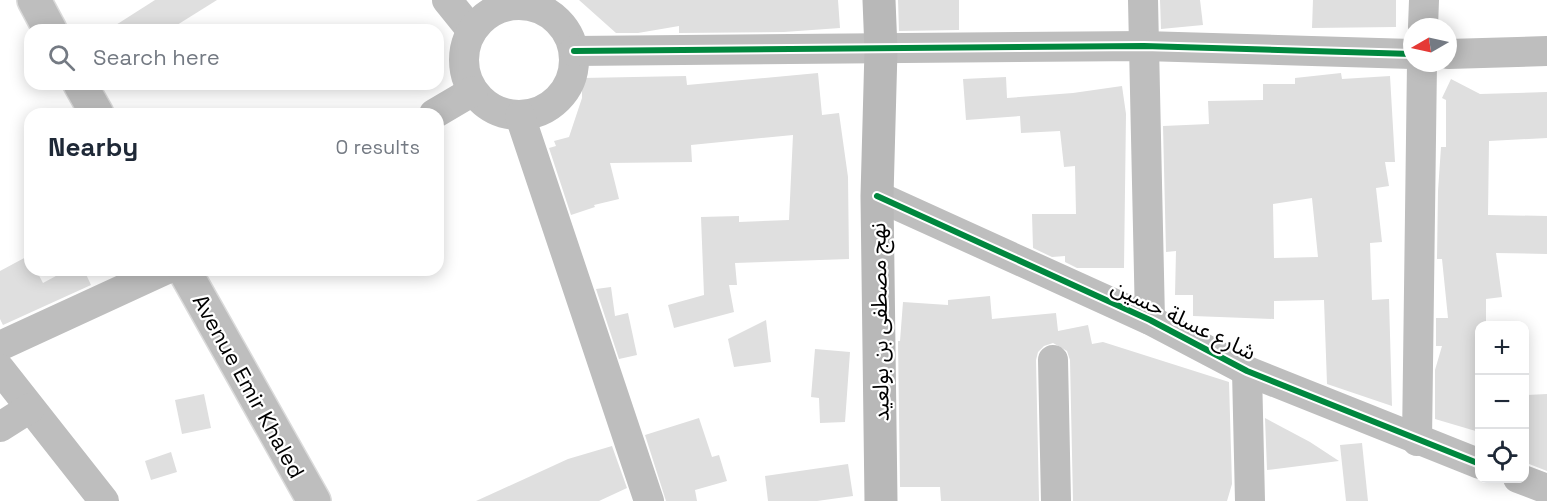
<!DOCTYPE html>
<html lang="en">
<head>
<meta charset="utf-8">
<style>
  body { margin:0; font-family:"Space Grotesk","Noto Sans Arabic",sans-serif; background:#f2f2f3; color:#1f2937 }
  .controls { position:absolute; right:18px; bottom:18px; display:grid; overflow:hidden; border-radius:12px; box-shadow:0 3px 15px #0003 }
  .controls button { width:54px; height:54px; display:grid; place-items:center; padding:0; border:0; border-bottom:2px solid #e0e1e3; background:#fff; color:#1f2937; font:30px sans-serif }
  .compass { position:absolute; left:1403px; top:18px; width:54px; height:54px; border-radius:50%; background:#fff; box-shadow:0 3px 15px #0003; rotate:261deg }
  .list { margin:0; padding:0; list-style:none }
  h2 { display:flex; justify-content:space-between; align-items:center; height:78px; margin:0; padding:0 24px; font-size:26px }
  h2 small { font-size:20px; font-weight:400; color:#747a83 }
  .icon { flex:none; width:33px; height:33px; fill:none; stroke:currentColor; stroke-width:2; stroke-linecap:round; stroke-linejoin:round }
  .map { position:relative; flex:none; width:1547px; height:501px; overflow:hidden }
  .search { position:absolute; background:#fff; box-shadow:0 3px 15px #0003; left:24px; top:24px; width:420px; height:66px; display:flex; align-items:center; gap:15px; box-sizing:border-box; padding:0 21px; border-radius:18px; color:#747a83; font-size:22px }
  .panel { position:absolute; background:#fff; box-shadow:0 3px 15px #0003; left:24px; top:108px; width:420px; height:168px; border-radius:18px }
  .map>svg:first-child { display:block }
</style>
</head>
<body>
<div class="map">
<svg width="1547" height="501" viewBox="0 0 1547 501">
  <rect width="100%" height="100%" fill="#fff"/>
  <!-- building -->
  <g fill="#dfdfdf" fill-rule="evenodd">
    <path d="M155 0H217L169 30H108Z"/>
    <path d="M579 0H838L840 28 784 32 679 33V26L638 33H616Z"/>
    <path d="M898 0H959V30L899 31Z"/>
    <path d="M1160 0H1200L1203 25 1161 29Z"/>
    <path d="M1313 0H1396V27L1312 28Z"/>
    <path d="M818 73 822 115 839 113 848 177 849 259 735 263 737 285H729L734 312 674 328 668 305 704 295 701 217 739 216V222L789 220 793 135 691 145 692 162 610 163 619 199 594 205 595 207 571 215 549 148 556 146 554 141 569 137 582 98V78L686 76 687 85Z"/>
    <path d="M1341 73 1342 79 1390 76 1395 162H1385L1389 186 1376 188 1382 242 1370 243 1372 300 1389 299 1392 406 1327 384 1324 300 1274 301V319L1193 316V295H1175L1176 251 1166 252 1163 126 1209 124 1208 101 1263 100V84H1295V78ZM1312 198 1318 257 1274 258 1273 204Z"/>
    <path d="M1006 77 1007 98 1073 93 1122 86 1126 114 1124 268H1077L1065 262V256L1052 257 1033 248 1032 214H1076L1075 166 1064 167 1060 131 1021 133 1020 116 966 120 963 79Z"/>
    <path d="M1451 79 1480 94 1547 92V138L1489 141 1488 215 1547 216V254L1496 253 1502 297 1486 299V326H1479V432L1435 419V370L1442 346H1436V318H1448L1442 259H1437L1438 191 1441 147H1446V100L1442 98Z"/>
    <path d="M28 256 30 270H36L43 283 67 270H84L91 285 3 325 0 319V271Z"/>
    <path d="M611 287 615 316 628 313 637 355 619 359 596 289Z"/>
    <path d="M990 296 992 319 1056 313 1058 331 1088 325 1092 344 1103 342 1229 382 1232 484 1227 501H1073L1070 360 1067 351 1053 343 1044 346 1038 352 1036 360 1039 501H941L940 487H900L898 341H900L903 302 948 305V300Z"/>
    <path d="M766 320 771 362 734 367 728 339Z"/>
    <path d="M815 349 850 352 845 422 820 423 819 398 811 397Z"/>
    <path d="M204 394 211 428 182 434 175 400Z"/>
    <path d="M1547 394V471L1524 462 1527 395Z"/>
    <path d="M699 418 712 457 719 455 727 481 695 490 697 501H666L645 435Z"/>
    <path d="M1265 418 1310 442 1339 461 1267 470Z"/>
    <path d="M1362 443 1368 501H1346L1340 445Z"/>
    <path d="M612 446 627 488 599 501H476L568 459Z"/>
    <path d="M171 452 177 472 151 480 145 461Z"/>
    <path d="M848 464 853 496 817 501H768L765 476Z"/>
  </g>
  <g fill="none" stroke-linecap="round" stroke-linejoin="round">
    <!-- primary casing -->
    <g stroke="#dbdbdb" stroke-width="36">
      <g id="primary">
        <path d="M34 0 50 30"/>
        <path d="M80 84 97 114"/>
        <path d="M184 270 314 501"/>
      </g>
    </g>
    <!-- street -->
    <g stroke="#bebebe" stroke-width="30">
      <path d="M447 0 472 31"/>
      <path d="M1143 0 1150 320"/>
      <circle cx="519" cy="60" r="55"/>
      <path d="M1423 27 1424 0"/>
      <path d="M574 51 1144 46 1412 54"/>
      <path d="M1448 54 1547 51"/>
      <path d="M434 114 473 91"/>
      <path d="M520 116 649 501"/>
      <path d="M877 196 1150 320 1247 371 1480 464"/>
      <path d="M0 346 165 270"/>
      <path d="M1053 360 1056 501"/>
      <path d="M0 369 104 501"/>
      <path d="M1247 371 1250 501"/>
      <path d="M0 427 30 408"/>
      <path d="M1417 441 1422 63"/>
      <path d="M1518 478 1547 489"/>
    </g>
    <!-- secondary -->
    <path stroke="#b8b8b8" stroke-width="33" d="M879 0 881 50 877 196 881 501"/>
    <!-- primary -->
    <use href="#primary" stroke="#bebebe" stroke-width="33"/>
    <!-- cycleway casing -->
    <g stroke="#fff" stroke-width="10">
      <g id="cycleway">
        <path d="M574 51 1144 46 1412 54"/>
        <path d="M877 196 1150 320 1247 371 1480 464"/>
      </g>
    </g>
    <!-- cycleway -->
    <use href="#cycleway" stroke="#00873e" stroke-width="6"/>
  </g>
  <g text-anchor="middle" dominant-baseline="central" stroke-width="4.5" stroke-linejoin="round" paint-order="stroke">
    <!-- street labels -->
    <g font-size="22" fill="#000" stroke="#fff">
      <text transform="translate(1184 319) rotate(26)">شارع عسلة حسين</text>
      <text transform="translate(879 322) rotate(-91)">نهج مصطفى بن بولعيد</text>
      <text transform="translate(249 386) rotate(61)">Avenue Emir Khaled</text>
    </g>
  </g>
</svg>
<div class="controls">
<button>+</button>
<button>−</button>
<button><svg class="icon" aria-label="locate" viewBox="0 0 24 24"><circle cx="12" cy="12" r="6"/><path d="M12 2v4M12 18v4M2 12h4M18 12h4"/></svg></button>
</div>
<svg class="compass" viewBox="-18 -18 36 36"><path d="M0-13l5 13h-10z" fill="#e53935"/><path d="M0 13l5-13h-10z" fill="#747a83"/></svg>
<div class="search"><svg class="icon" aria-label="search" viewBox="0 0 24 24"><circle cx="10" cy="10" r="6"/><path d="M15 15l6 6"/></svg>Search here</div>
<section class="panel">
<h2>Nearby<small>0 results</small></h2>
<ul class="list">
</ul>
</section>
</div>
</body>
</html>
